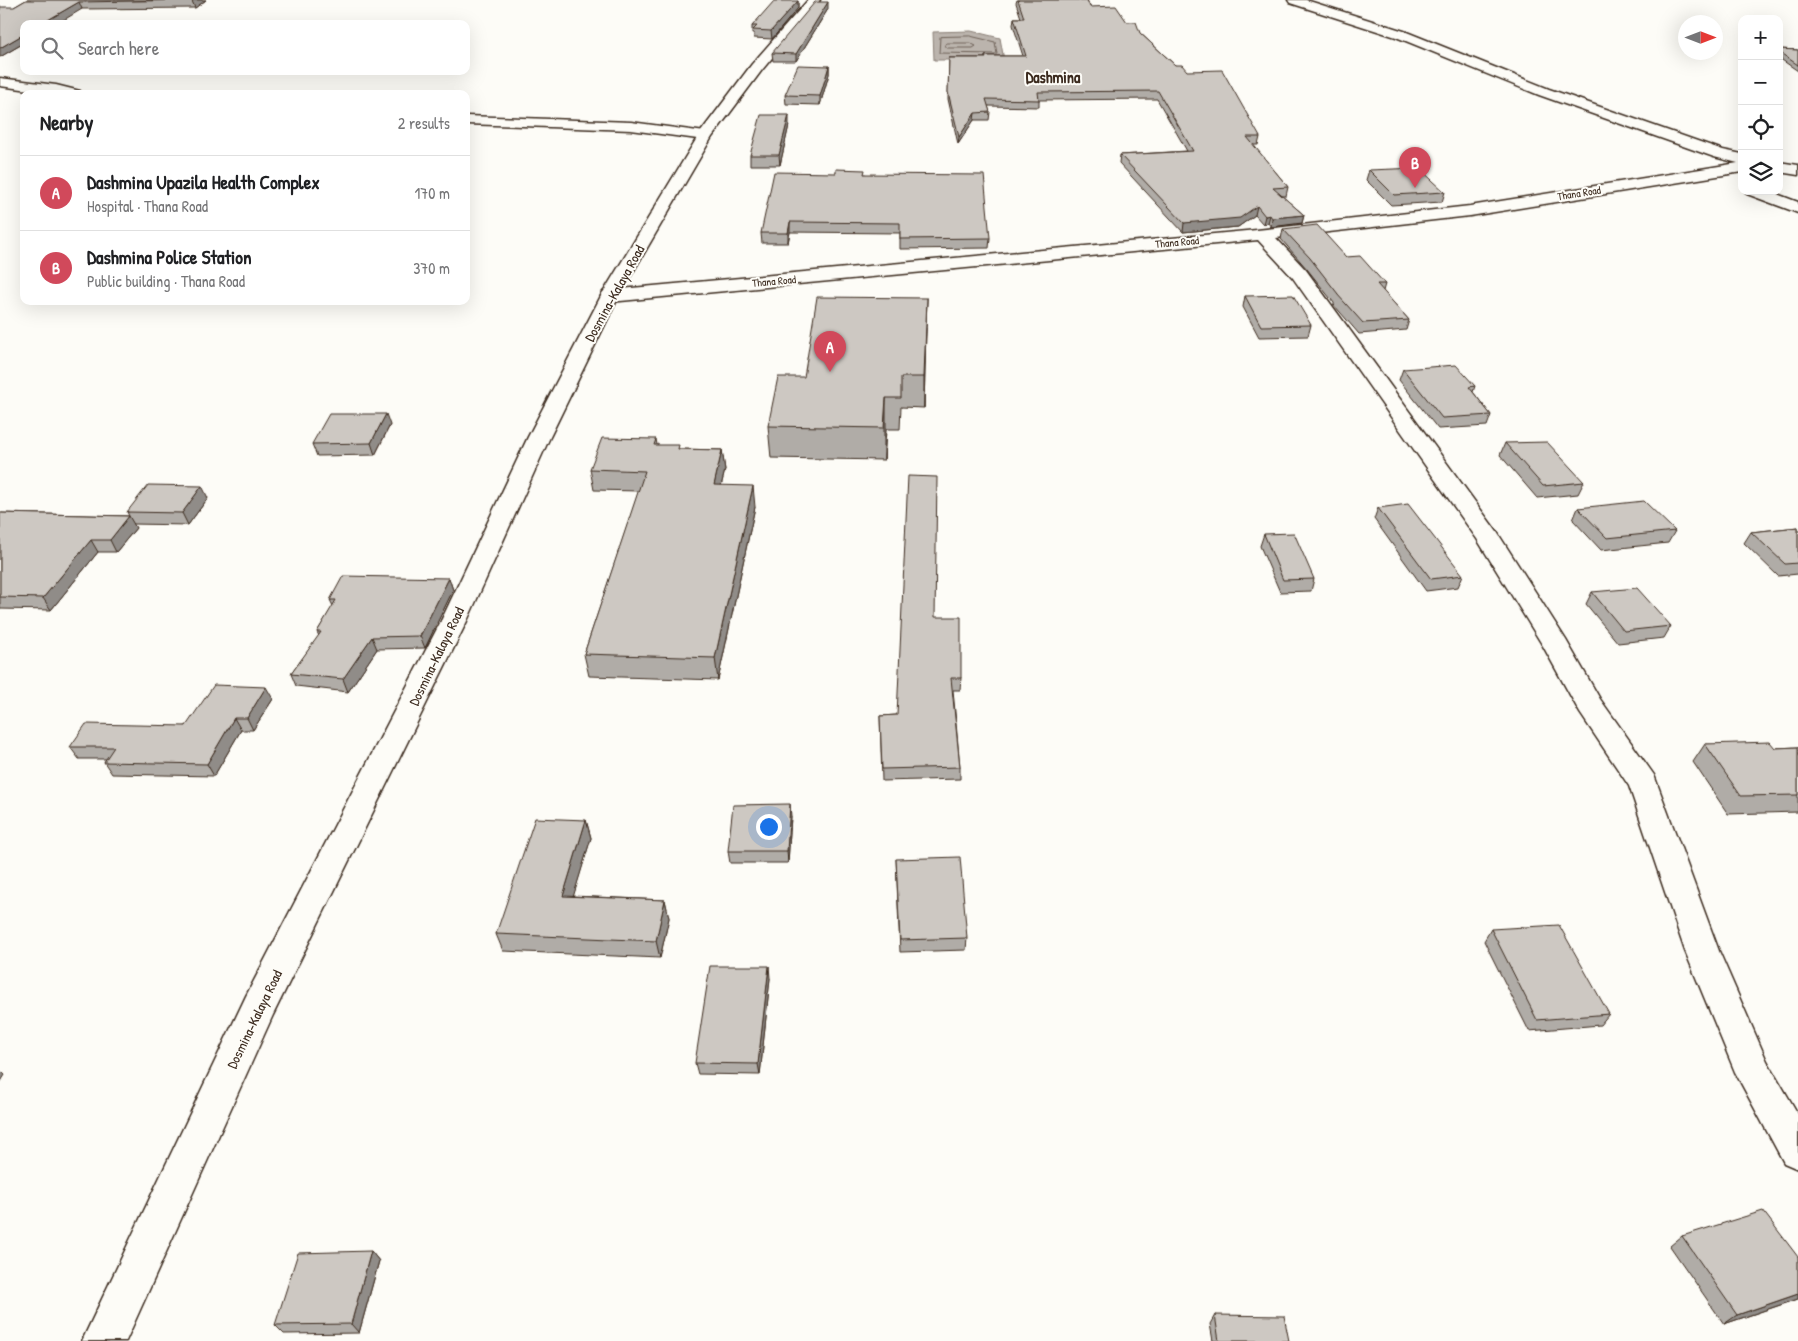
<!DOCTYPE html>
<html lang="en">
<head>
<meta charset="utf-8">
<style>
  body { margin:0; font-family:"Patrick Hand",sans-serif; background:#f2f2f2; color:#202124 }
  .controls { position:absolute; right:15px; top:15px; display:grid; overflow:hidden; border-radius:10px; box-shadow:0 5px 20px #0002 }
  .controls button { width:45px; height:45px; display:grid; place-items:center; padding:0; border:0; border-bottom:1px solid #e0e0e0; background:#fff; color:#202124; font:25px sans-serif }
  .compass { position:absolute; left:1678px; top:15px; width:45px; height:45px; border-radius:50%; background:#fff; box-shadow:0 5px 20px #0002; rotate:90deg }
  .you { position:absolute; left:768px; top:826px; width:18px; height:18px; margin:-12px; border:4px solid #fff; border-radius:50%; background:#1a73e8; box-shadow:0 0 0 8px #1a73e833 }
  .badge { display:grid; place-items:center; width:32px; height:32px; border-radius:50%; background:#d1495b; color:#fff; font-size:16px; font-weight:700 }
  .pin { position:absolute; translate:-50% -41px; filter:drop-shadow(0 1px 2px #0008) }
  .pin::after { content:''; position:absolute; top:26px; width:18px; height:15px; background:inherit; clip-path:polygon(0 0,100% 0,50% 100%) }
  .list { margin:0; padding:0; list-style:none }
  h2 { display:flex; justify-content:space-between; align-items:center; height:65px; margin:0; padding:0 20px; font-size:21px }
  h2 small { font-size:16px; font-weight:400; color:#757577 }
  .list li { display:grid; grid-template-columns:32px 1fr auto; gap:15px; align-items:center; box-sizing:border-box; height:75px; padding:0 20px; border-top:1px solid #e0e0e0 }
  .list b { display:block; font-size:19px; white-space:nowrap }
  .list p { margin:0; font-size:16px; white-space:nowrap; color:#757577 }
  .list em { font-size:16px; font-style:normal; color:#757577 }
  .icon { flex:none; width:28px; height:28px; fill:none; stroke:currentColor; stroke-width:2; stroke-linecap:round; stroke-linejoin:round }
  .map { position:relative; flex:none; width:1798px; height:1341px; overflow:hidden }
  .search { position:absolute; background:#fff; box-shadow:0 5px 20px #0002; left:20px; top:20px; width:450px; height:55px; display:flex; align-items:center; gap:12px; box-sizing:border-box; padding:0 18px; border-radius:10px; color:#757577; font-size:19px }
  .panel { position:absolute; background:#fff; box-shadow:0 5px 20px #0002; left:20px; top:90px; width:450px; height:215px; border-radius:10px }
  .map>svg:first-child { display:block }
</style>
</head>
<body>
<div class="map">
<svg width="1798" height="1341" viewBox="0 0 1798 1341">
  <rect width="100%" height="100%" fill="#fdfcf7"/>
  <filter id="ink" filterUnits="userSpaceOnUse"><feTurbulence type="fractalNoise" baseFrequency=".02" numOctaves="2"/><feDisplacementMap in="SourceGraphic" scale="10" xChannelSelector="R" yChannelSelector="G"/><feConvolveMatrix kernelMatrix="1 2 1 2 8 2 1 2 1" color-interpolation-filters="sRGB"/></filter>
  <g filter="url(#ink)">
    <!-- water -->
    <path fill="#bbb4ad" stroke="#887d74" d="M971 31 1000 38 1004 60H934L933 32Z"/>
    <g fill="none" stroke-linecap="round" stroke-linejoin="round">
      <!-- shore -->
      <g stroke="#6e6157" stroke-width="1">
        <path d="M970 36 995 42 997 54 939 53 940 37Z"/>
        <path d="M948 43H970L976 46 973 48H947L945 45Z"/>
      </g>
      <!-- minor casing -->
      <g stroke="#3b2a1e" stroke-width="3">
        <g id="minor">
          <path d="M1288 0H1306L1404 31 1549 89 1723 150 1742 154V172L1470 216 1276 238 1306 270 1497 532 1566 640 1600 699 1654 775 1719 951 1767 1061 1798 1114V1169L1784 1163 1735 1072 1685 951 1629 786 1580 713 1543 646 1477 539 1293 278 1258 240 610 302 603 300 601 296 603 292 610 290 1257 230 1470 206 1738 163 1714 157 1539 95 1396 37 1290 3Z"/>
          <path d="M0 78 56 85 80 91 82 94H58L0 86Z"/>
          <path d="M466 116 631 122 705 132 710 133 712 136 710 139 705 140 631 130 466 124Z"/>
          <path d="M1779 162 1798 165V175L1779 172Z"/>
          <path d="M1745 191H1769L1798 202V213L1747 194Z"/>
        </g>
      </g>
      <!-- tertiary casing -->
      <g stroke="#3b2a1e" stroke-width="3">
        <path id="tertiary" d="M808 0H820L762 70 712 137 619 296 550 437 467 621 273 1015 126 1341H82L246 996 441 621 528 437 601 296 700 133 752 64Z"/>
      </g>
      <!-- minor -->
      <use href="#minor" fill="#fdfcf7" fill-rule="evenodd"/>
      <!-- tertiary -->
      <use href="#tertiary" fill="#fdfcf7" fill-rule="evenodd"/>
    </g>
    <!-- wall -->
    <g fill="#b0aca7" stroke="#3b2a1e">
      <path d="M26 0H206L195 8 82 9 24 24V43L0 57 14 7Z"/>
      <path d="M1017 0H1087L1090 7 1127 22 1140 33 1175 65 1187 71 1260 137 1258 145H1253L1288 187 1286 196H1282L1304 215 1302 223 1271 227 1268 223 1263 224 1255 215 1238 227 1183 232 1119 163 1120 155 1187 151 1157 99 1039 100V107L988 106 990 112 989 120H974L958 144 948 99 949 58H985V56H1023L1013 25 1014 18H1021L1016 3Z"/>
      <path d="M798 1V8L772 39 754 38V33H752V26Z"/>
      <path d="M828 9 796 61H773L772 53Z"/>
      <path d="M1779 49 1798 50V71L1779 58Z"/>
      <path d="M829 66V74L820 105 786 104 785 95Z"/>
      <path d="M789 125 780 165H750V155Z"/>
      <path d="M1369 170 1445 192 1442 202 1391 205 1366 180Z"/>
      <path d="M865 174 990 238 989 248 900 249V233L790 232 788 243H762L761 233Z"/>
      <path d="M1283 229 1346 257 1385 284 1383 291 1409 320 1406 330 1359 334 1334 305V303L1307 269 1281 239Z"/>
      <path d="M1245 296 1311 325 1308 336 1259 337 1243 307Z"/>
      <path d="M926 328 924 408 901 407 900 429H886L884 460 771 458 768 426 804 377Z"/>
      <path d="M1403 369 1475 386 1473 392 1491 415 1487 426 1438 429 1399 380Z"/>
      <path d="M390 425 375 455 317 456 312 444Z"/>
      <path d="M656 439 657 445 679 449 722 450 725 470 721 486 755 507 718 680 589 676 584 654 639 491 594 490 590 469Z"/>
      <path d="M1505 443 1584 482 1578 494 1537 498 1500 455Z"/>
      <path d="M208 498 188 525 133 524 136 528 116 552H98L51 610 0 609V513L129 516 127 512Z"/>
      <path d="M1378 508 1463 575 1458 587 1426 591 1374 519Z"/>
      <path d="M1578 508 1675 531 1668 543 1601 550 1573 520Z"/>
      <path d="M1798 527V574L1778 576 1744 543 1751 532Z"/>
      <path d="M1264 534 1314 579 1311 591 1280 592 1260 546Z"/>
      <path d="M449 578 453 590 425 648 377 649 348 692 296 686 291 674 319 636 317 632 333 606 330 600Z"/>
      <path d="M1592 592 1671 626 1664 638 1618 643 1586 604Z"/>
      <path d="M935 617 961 678 960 690H953L960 767V779L882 781 880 716 897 715Z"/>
      <path d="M273 699 253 730H241L214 776 112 774 104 762 106 759H79L70 747 186 726Z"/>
      <path d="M1705 744 1775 748 1798 747V812L1728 814 1693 762Z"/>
      <path d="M791 816 788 863H730L728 851Z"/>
      <path d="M586 820 591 838 573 896 665 900 669 918 660 958 503 951 496 934Z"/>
      <path d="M896 859 967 938 966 950 900 952Z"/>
      <path d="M1491 929 1609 1014 1600 1025 1529 1031 1484 941Z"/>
      <path d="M770 978 760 1075 698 1074 695 1063Z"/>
      <path d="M1682 1236 1798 1257V1299L1724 1324 1670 1246Z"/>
      <path d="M371 1251 379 1261 359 1333 284 1334 275 1325Z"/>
      <path d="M1215 1315 1289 1341H1213L1210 1324Z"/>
    </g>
    <!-- shaded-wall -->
    <g fill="#908c88" stroke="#3b2a1e">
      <path d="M193 0H206L195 8 192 1Z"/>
      <path d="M798 1V8L772 39 771 31Z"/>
      <path d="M79 2 82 9 57 24H41Z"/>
      <path d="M828 2V9L796 61V54Z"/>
      <path d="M24 34V43L0 57V48Z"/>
      <path d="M829 66V74L820 105V96Z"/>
      <path d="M975 113 974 120 958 144 959 137Z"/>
      <path d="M789 115V125L780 165 779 155Z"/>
      <path d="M1257 206 1255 215 1238 227 1183 232 1184 223Z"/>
      <path d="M1270 215 1268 223 1263 224 1265 216Z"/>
      <path d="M1304 215 1302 223 1271 227 1272 218Z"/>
      <path d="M790 222V232L788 243V233Z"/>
      <path d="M927 298 926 328 924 408V377Z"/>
      <path d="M886 398V429L884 460V428Z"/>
      <path d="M386 414 390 425 375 455 371 443Z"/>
      <path d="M722 450 725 470 716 506 714 485Z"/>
      <path d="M202 486 208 498 188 525 182 513Z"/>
      <path d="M753 486 755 507 718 680 715 658Z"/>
      <path d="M129 516 136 528 116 552 110 540Z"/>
      <path d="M91 540 98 552 51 610 43 598Z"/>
      <path d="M449 578 453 590 425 648 420 636Z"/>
      <path d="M372 637 377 649 348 692 343 679Z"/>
      <path d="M266 687 273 699 253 730 247 718Z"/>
      <path d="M234 718 241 730 214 776 207 764Z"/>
      <path d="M790 804 791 816 788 863 787 851Z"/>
      <path d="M586 820 591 838 568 914 563 896Z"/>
      <path d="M665 900 669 918 660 958 656 941Z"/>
      <path d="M769 966 770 978 760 1075 758 1064Z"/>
      <path d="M0 1070 5 1075 0 1083Z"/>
      <path d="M371 1251 379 1261 359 1333 351 1324Z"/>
      <path d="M1798 1294V1299L1724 1324 1737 1315Z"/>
    </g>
    <!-- building -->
    <g fill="#cdc8c2" stroke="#3b2a1e">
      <path d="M26 0H193L79 2 41 24H24V34L0 48V7H14Z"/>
      <path d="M1018 0H1087L1090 7 1116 6 1127 22H1136L1140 33 1175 65H1182L1187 71 1222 70 1260 137H1247L1288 187 1273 188 1304 215 1272 218 1270 215 1265 216 1257 206 1240 218 1184 223 1120 155 1193 151 1158 91 1038 92 1039 100 986 99 990 112 975 113 959 137 948 92 949 58H986L985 56H1026L1014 18H1024Z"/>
      <path d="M774 1H798L771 31 753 30 757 26H752Z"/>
      <path d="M815 2H828L796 54 772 53Z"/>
      <path d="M1779 49 1798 50V65L1779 52Z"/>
      <path d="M798 65 829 66 820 96 785 95Z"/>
      <path d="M761 115H789L779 155H750Z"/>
      <path d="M1419 168 1445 192 1394 195 1369 170Z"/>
      <path d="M836 169 865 170 864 174 984 175 990 238 900 239V223L790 222 788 233H761L774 172 836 173Z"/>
      <path d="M1317 225 1346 257 1360 256 1385 284H1377L1409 320 1363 323 1337 294H1338L1310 258 1283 229Z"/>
      <path d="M1293 295 1311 325 1261 326 1245 296Z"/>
      <path d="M817 297 927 298 924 377H901V398H886L884 428 768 426 778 377H804Z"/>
      <path d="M1456 365 1475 386 1469 387 1491 415 1442 418 1403 369Z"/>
      <path d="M329 414H386L371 443 312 444Z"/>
      <path d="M602 438 656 439 654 445H679L678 449 722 450 714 485 753 486 715 658 584 654 645 471 590 469Z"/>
      <path d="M1547 442 1584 482 1543 486 1505 443Z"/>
      <path d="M908 476 937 477 935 617H961V678H951L960 767 882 769 880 716 897 715Z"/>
      <path d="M148 485 202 486 182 513 127 512Z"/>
      <path d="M1644 501 1675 531 1607 538 1578 508Z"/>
      <path d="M1408 504 1463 575 1431 579 1378 508Z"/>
      <path d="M0 513 129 516 110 540H91L43 598 0 597Z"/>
      <path d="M1798 527V563L1785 564 1751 532Z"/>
      <path d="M1294 533 1314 579 1283 580 1264 534Z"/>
      <path d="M343 576 449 578 420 636 372 637 343 679 291 674 321 632H317L336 600H330Z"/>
      <path d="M1637 588 1671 626 1624 631 1592 592Z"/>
      <path d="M214 685 266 687 247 718H234L207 764 104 762 114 747H70L86 724 186 726Z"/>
      <path d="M1770 742 1775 748 1798 747V795L1741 796 1705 744Z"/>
      <path d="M790 804 787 851H728L733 805Z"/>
      <path d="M535 818 586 820 563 896 665 900 656 941 496 934Z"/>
      <path d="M960 857 967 938 900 940 896 859Z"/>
      <path d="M1559 925 1609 1014 1537 1020 1491 929Z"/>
      <path d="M710 966H769L758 1064 695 1063Z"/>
      <path d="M1763 1211 1798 1257V1294L1737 1315 1682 1236Z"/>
      <path d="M371 1251 351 1324 275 1325 298 1253Z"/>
      <path d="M1215 1315 1284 1316 1289 1341H1219Z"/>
    </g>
  </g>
  <g text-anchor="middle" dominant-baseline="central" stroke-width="4" stroke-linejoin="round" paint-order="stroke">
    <!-- far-street labels -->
    <g font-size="11" fill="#3b2a1e" stroke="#fdfcf7">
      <text transform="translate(1579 193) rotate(-9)">Thana Road</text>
      <text transform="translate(1177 242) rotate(-5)">Thana Road</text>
      <text transform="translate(774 281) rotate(-5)">Thana Road</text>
    </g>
    <!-- street labels -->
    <g font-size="14" fill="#3b2a1e" stroke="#fdfcf7">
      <text transform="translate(614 293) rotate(-61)">Dosmina-Kalaya Road</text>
      <text transform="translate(436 656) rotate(-64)">Dosmina-Kalaya Road</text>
      <text transform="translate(254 1019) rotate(-64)">Dosmina-Kalaya Road</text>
    </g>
    <!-- far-district labels -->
    <g font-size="16" font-weight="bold" fill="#3b2a1e" stroke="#fdfcf7">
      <text x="1053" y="77">Dashmina</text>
    </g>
  </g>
</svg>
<div class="controls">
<button>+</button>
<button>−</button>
<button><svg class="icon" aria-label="locate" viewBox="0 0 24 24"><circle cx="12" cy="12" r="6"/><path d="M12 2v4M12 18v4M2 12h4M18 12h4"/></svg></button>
<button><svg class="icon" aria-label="layers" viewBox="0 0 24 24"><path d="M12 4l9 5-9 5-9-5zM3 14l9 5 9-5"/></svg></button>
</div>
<svg class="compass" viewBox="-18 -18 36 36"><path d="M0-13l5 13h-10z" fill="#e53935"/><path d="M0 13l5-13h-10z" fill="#757577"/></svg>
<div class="you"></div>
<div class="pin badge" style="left:830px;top:372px">A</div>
<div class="pin badge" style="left:1415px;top:188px">B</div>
<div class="search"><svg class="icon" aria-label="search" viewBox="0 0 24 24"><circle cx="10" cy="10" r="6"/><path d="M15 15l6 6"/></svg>Search here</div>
<section class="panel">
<h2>Nearby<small>2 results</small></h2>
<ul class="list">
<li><span class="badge">A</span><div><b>Dashmina Upazila Health Complex</b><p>Hospital · Thana Road</p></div><em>170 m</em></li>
<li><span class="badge">B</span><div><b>Dashmina Police Station</b><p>Public building · Thana Road</p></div><em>370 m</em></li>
</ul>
</section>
</div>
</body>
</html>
